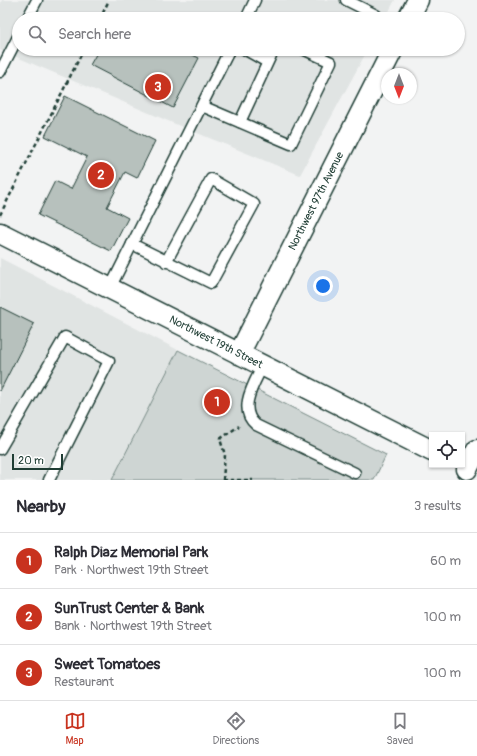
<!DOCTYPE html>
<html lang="en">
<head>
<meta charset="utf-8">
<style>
  body { margin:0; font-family:Pangolin,sans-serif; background:#f7f7f7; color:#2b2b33 }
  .controls { position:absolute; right:12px; bottom:12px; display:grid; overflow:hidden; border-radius:0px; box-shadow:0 1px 3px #0004 }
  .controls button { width:36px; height:36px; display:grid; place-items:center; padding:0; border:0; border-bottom:1px solid #e1e1e2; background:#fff; color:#2b2b33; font:20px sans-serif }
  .compass { position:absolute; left:381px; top:68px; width:36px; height:36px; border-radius:50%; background:#fff; box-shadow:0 1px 3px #0004; rotate:180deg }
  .scale { position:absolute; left:12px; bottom:10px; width:51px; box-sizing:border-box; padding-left:4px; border:2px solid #1f3d34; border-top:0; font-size:11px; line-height:14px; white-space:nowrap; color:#1f3d34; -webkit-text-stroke:3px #fff; paint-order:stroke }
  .you { position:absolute; left:323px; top:286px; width:14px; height:14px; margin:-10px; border:3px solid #fff; border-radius:50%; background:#1a73e8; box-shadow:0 0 0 6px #1a73e833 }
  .badge { display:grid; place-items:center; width:26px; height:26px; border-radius:50%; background:#c8321e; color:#fff; font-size:13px; font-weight:700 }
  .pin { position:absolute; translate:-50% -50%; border:2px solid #fff; box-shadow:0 1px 4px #0006 }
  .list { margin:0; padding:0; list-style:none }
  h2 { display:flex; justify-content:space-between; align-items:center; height:52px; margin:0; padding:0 16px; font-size:17px }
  h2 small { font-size:13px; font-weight:400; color:#7c7c81 }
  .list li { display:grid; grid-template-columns:26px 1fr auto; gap:12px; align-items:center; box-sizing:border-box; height:56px; padding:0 16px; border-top:1px solid #e1e1e2 }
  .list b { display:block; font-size:15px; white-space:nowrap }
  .list p { margin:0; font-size:13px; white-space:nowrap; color:#7c7c81 }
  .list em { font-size:13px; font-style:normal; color:#7c7c81 }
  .icon { flex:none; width:22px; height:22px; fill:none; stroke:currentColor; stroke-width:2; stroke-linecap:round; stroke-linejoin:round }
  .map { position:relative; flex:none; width:477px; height:480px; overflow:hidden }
  .search { position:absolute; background:#fff; box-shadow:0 1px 3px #0004; left:12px; right:12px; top:12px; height:44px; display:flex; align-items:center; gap:10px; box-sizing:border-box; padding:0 14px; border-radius:22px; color:#7c7c81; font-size:15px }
  .sheet { height:220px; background:#fff }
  nav { display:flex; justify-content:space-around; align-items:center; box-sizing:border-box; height:56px; border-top:1px solid #e1e1e2; background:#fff; font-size:11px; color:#7c7c81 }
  nav a { display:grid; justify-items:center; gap:2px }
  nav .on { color:#c8321e }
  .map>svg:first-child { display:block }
</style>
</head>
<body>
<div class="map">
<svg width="477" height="480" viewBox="0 0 477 480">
  <rect width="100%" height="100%" fill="#f2f3f3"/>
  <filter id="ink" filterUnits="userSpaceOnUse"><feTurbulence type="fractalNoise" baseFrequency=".025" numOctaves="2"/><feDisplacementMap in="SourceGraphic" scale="8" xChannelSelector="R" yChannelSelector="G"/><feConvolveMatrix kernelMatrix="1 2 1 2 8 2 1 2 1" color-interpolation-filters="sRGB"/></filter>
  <g filter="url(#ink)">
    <!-- built -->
    <g fill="#e0e4e3">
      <path d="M2 0H395L385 19H19V49H368L300 175 180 126 0 50V4Z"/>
      <path d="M0 258 178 350 112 480H0Z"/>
    </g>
    <!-- green -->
    <path fill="#ced5d3" stroke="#768984" d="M178 350 386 455 374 480H112Z"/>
    <!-- building -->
    <g fill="#b7c1bd" stroke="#1f3d34">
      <path d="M99 49H180L199 58 173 108 90 65Z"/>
      <path d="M65 96 155 141 137 178 125 172 107 207 128 218 111 251 38 215 55 181 71 189 87 157 45 136Z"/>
      <path d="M0 307 34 324 0 391Z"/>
    </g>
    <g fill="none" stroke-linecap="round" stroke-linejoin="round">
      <!-- service casing -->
      <g stroke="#1f3d34" stroke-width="13">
        <g id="service">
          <path d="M346 0 376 15"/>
          <path d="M27 19 37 0"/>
          <path d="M246 19 255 0"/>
          <path d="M244 49 267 62"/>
          <path d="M0 72 19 35"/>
          <path d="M202 106 291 144 331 62 303 49"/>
          <path d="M240 122 274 49"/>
          <path d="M132 244 211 283 254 204 211 179 166 262"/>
          <path d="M110 288 230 49"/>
          <path d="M263 365C254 384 237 409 256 425L355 473"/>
          <path d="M0 449 65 337 109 361 49 480"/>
        </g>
      </g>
      <!-- minor casing -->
      <g stroke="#1f3d34" stroke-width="23">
        <g id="minor">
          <path d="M408 19 418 0"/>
          <path d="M0 233 432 451"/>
          <path d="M239 354 393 49"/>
          <path d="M467 469 477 450"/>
        </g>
      </g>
      <!-- path -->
      <g stroke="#1f3d34" stroke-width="2.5" stroke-dasharray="4 3" stroke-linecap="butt">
        <path d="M100 19 109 0"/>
        <path d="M0 215 84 49"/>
        <path d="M223 480 225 455 220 439 239 426"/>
        <path d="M223 480H253"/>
      </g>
      <!-- service -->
      <use href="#service" stroke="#fff" stroke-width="10"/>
      <!-- minor -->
      <use href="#minor" stroke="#fff" stroke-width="20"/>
    </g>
  </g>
  <g text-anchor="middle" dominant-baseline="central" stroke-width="3.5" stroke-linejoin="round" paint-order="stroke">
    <!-- street labels -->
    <g font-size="11" fill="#1f3d34" stroke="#fff">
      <text transform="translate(316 201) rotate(-63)">Northwest 97th Avenue</text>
      <text transform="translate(216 342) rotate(27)">Northwest 19th Street</text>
    </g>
  </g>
</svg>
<div class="controls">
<button><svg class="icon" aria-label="locate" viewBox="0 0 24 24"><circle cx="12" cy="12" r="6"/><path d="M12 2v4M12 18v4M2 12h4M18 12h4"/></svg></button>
</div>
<svg class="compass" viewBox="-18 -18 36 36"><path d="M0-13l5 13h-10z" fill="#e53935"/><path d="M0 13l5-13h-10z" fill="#7c7c81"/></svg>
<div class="scale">20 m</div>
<div class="you"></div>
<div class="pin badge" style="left:217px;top:402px">1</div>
<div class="pin badge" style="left:101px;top:175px">2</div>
<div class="pin badge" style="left:158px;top:87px">3</div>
<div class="search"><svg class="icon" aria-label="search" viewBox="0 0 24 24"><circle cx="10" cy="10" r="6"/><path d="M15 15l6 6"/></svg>Search here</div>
</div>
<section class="sheet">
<h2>Nearby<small>3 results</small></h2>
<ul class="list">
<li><span class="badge">1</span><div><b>Ralph Diaz Memorial Park</b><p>Park · Northwest 19th Street</p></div><em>60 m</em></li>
<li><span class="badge">2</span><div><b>SunTrust Center &amp; Bank</b><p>Bank · Northwest 19th Street</p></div><em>100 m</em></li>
<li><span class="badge">3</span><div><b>Sweet Tomatoes</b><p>Restaurant</p></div><em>100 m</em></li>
</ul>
</section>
<nav>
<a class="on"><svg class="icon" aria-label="map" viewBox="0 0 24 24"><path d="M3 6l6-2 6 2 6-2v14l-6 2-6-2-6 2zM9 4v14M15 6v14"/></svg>Map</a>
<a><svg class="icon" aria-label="directions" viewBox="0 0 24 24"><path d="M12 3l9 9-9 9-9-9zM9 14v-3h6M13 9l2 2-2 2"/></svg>Directions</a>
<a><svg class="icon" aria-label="saved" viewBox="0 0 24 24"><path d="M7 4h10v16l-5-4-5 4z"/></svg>Saved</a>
</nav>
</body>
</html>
